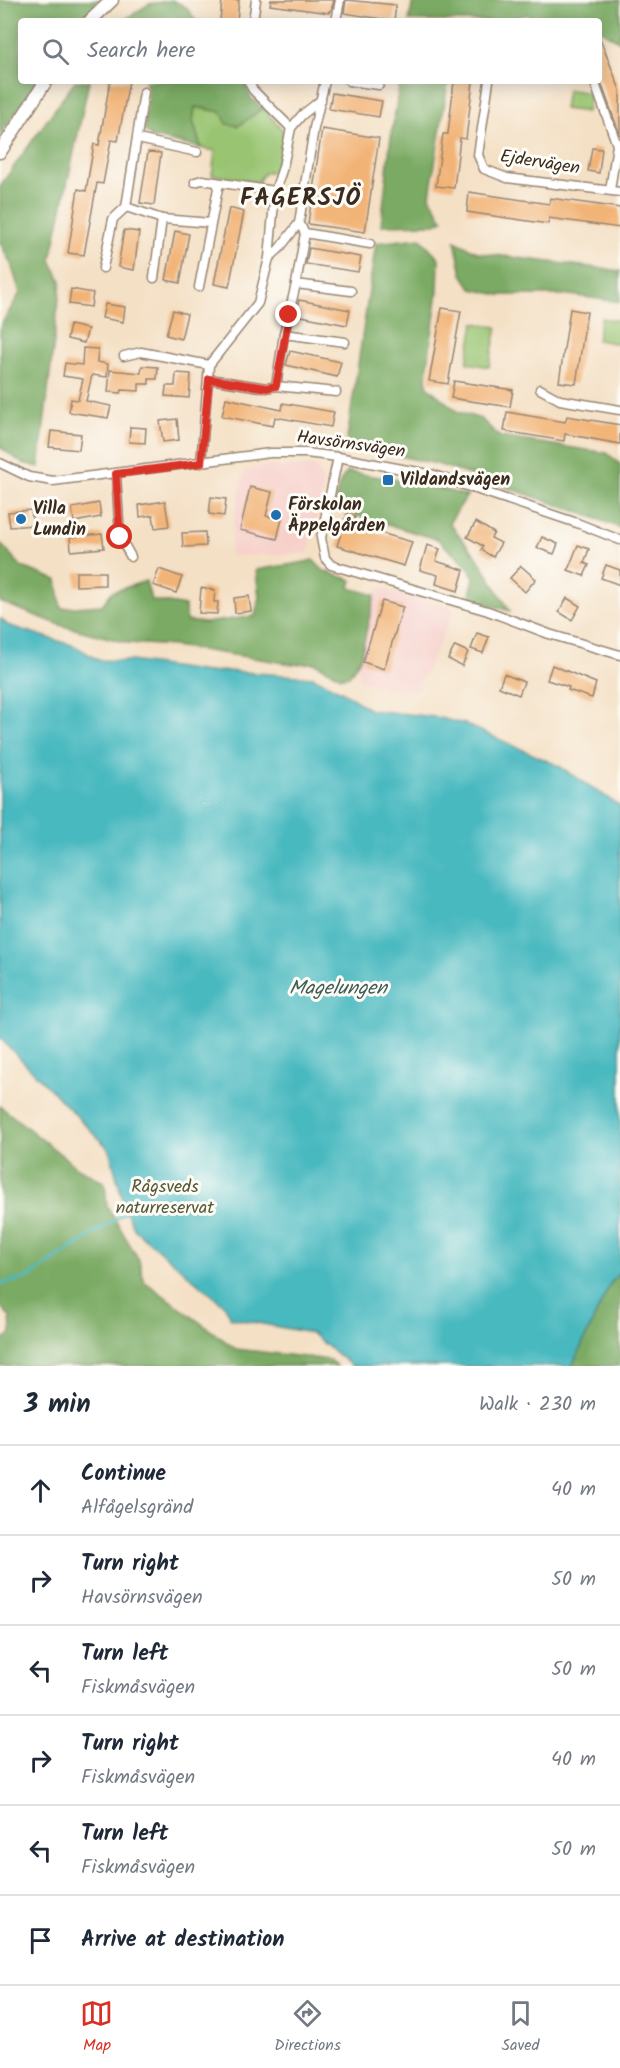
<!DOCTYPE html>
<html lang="en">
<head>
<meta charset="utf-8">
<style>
  body { margin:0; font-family:Kalam,sans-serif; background:#f2f2f3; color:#1f2937 }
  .stop { position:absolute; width:18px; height:18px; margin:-14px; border:4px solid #d93025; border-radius:50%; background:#fff }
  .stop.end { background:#d93025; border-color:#fff; box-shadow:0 2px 6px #0008 }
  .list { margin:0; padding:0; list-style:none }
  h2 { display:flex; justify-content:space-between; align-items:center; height:78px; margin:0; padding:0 24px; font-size:26px }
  h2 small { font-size:20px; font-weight:400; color:#747a83 }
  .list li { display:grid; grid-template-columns:39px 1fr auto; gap:18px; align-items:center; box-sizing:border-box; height:90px; padding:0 24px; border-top:2px solid #e0e1e3 }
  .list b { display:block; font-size:22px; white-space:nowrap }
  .list p { margin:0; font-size:20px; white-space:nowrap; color:#747a83 }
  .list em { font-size:20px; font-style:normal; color:#747a83 }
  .icon { flex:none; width:33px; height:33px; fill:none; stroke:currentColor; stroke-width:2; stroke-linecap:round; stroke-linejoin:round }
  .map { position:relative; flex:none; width:620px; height:1366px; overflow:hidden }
  .search { position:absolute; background:#fff; box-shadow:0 3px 15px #0003; left:18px; right:18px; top:18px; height:66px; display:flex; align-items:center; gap:15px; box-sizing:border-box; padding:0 21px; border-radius:6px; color:#747a83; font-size:22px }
  .sheet { height:618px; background:#fff }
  nav { display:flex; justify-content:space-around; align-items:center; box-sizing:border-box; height:84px; border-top:2px solid #e0e1e3; background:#fff; font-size:16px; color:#747a83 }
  nav a { display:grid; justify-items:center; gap:3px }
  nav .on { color:#d93025 }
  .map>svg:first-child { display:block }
</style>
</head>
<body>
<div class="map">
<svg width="620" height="1366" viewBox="0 0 620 1366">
  <rect width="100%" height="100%" fill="#fdfcf7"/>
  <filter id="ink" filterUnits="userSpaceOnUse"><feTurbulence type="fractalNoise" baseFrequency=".0167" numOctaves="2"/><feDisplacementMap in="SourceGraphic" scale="12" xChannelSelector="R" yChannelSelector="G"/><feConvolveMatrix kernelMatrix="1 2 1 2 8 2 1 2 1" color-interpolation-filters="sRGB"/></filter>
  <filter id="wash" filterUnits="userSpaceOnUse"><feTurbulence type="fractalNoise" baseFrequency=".008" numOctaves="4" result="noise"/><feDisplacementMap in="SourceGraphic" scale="24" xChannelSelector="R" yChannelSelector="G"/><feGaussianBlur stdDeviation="1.35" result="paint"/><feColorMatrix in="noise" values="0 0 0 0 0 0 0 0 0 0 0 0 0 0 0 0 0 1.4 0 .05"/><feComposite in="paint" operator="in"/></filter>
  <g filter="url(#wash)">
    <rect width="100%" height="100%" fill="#f4e0c5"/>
    <!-- built -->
    <g fill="#f7d0ca">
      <path d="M270 466 316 467 324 484 308 553 230 556 232 533 244 471Z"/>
      <path d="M378 588 455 609 418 689 395 690 360 680 357 664 361 657 366 632Z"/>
    </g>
    <!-- green -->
    <g fill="#99c471" stroke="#6a7748" stroke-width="1.5">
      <path d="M567 89 590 93 587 112 564 109Z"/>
      <path d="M195 107 221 112 238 126 263 108 285 133 275 171 264 173 258 182 212 175 215 151 201 148 193 121Z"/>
      <path d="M601 318 620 321V344L597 340Z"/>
      <path d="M474 323 497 327 489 367 467 363Z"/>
    </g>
    <!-- forest -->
    <g fill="#7aaa63" stroke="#5a6a40" stroke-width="1.5">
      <path d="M0 0H99L81 21H21V81H37L0 135Z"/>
      <path d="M172 0 186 7 196 21H123L149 4Z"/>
      <path d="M413 0H620V42L599 29V21H556L525 15 503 21H409Z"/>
      <path d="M75 81H89L51 260 61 281 39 467 22 463 0 447V327L20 293 11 264 0 243V186Z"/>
      <path d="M145 81H243L251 98 263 108 238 126 227 124 221 112 195 107 193 121 201 148 151 137 144 130 148 89Z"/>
      <path d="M400 81H448L430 196 443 220 436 224 381 225 390 144Z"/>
      <path d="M420 238 439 258 438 291 426 379 428 387 458 412 481 419 500 437 607 453 620 464V528L585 514 437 464 346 445 376 243Z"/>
      <path d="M455 241 479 253 620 271V302L569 295H499L472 289 462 274Z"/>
      <path d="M348 472 424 484 467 496 449 523 477 557 510 611 469 599 474 578 468 567 437 539 334 509C337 496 337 480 348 472Z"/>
      <path d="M0 543 22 567 57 580 61 608 102 605 112 592 146 581 151 600 185 606 186 621 205 623 255 616 259 597 256 570C275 566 294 565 313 560L324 571 352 580 350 588 375 595 366 632 361 657 349 676 341 677 315 663 292 664 174 646 128 643 63 626 0 602Z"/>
      <path d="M0 1106 78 1168 105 1183 107 1206 139 1260 144 1281 236 1349 330 1360 337 1366H0V1342L11 1334 10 1317 0 1306Z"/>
      <path d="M620 1271V1366H572L610 1284Z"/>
    </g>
    <!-- water -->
    <path fill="#4ab9c0" stroke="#42726f" stroke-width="1.5" d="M0 619H2L7 625 75 646 98 660 131 661 207 672 227 671 313 677 343 692 370 710 435 717 465 724 559 766 620 806V1271L610 1284 572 1366H352L311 1333 231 1318 225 1306 135 1230 126 1212 109 1149 0 1038Z"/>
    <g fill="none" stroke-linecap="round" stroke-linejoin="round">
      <!-- stream -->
      <path stroke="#4ab9c0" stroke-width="3" d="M0 1284 27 1278 126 1212"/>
    </g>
    <g id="blocks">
      <!-- building -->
      <g fill="#f2b376">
        <path d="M222 0H239L237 21H220Z"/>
        <path d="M271 0H334L331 11H329V13L270 5Z"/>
        <path d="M346 0 396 5 394 21 344 13Z"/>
        <path d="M599 36 620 90V135L599 77Z"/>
        <path d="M110 81H129L118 141 111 140 103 184 97 183 84 255 68 253 78 189 86 191 94 144 99 145Z"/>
        <path d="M454 81H473L466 139 460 138 454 188 436 186 443 134H448Z"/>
        <path d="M332 93 382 101 379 117 329 109Z"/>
        <path d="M322 129 379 138 365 232 308 224Z"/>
        <path d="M592 148 602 149 599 173 588 171Z"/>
        <path d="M148 152 161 153 154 205 140 203Z"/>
        <path d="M469 192 549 204 550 198 620 208V228L549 218 548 224 467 212Z"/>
        <path d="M229 208 244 212 229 287 214 284Z"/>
        <path d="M124 230 139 232 134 270 118 267Z"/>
        <path d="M175 231 189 234 180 283 166 280Z"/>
        <path d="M309 248 361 257 358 272 306 264Z"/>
        <path d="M71 289 93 293 91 307 69 304Z"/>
        <path d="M299 300 350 310 347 325 296 315Z"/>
        <path d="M105 304 125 307 123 322 102 318Z"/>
        <path d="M442 308 461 311 448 384 429 381Z"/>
        <path d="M570 309 587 312 576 384 559 382Z"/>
        <path d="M173 310 187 314 181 339 166 335Z"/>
        <path d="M70 325 88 329 84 343 67 339Z"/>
        <path d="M83 348 98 349 97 362 108 364 107 377 92 375 86 401 111 406 108 418 69 412 71 399 78 400 83 379 63 376 65 363 82 365Z"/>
        <path d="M290 351 341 362 337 377 286 365Z"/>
        <path d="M142 366 158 367 157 379H149V384H139V391L122 390 121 393 108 392 110 370 141 373Z"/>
        <path d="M176 373 191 374 189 398 165 396 166 386H175Z"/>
        <path d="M454 381 513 390 510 407 451 398Z"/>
        <path d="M226 398 282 410 283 403 334 412 331 427 275 417 273 426 222 416Z"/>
        <path d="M507 412 565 422 567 416 620 425V444L565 434 564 441 504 431Z"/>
        <path d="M177 419 179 440 163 442 160 421Z"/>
        <path d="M130 427 146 428 145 443 129 442Z"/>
        <path d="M51 431 81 434 79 450 49 447Z"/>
        <path d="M250 487 272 492 266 516 282 519 277 539 240 530Z"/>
        <path d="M211 497 226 499 224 516 209 514Z"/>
        <path d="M165 501 169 526 155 528 153 515 140 517 139 505Z"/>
        <path d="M99 503 101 517 74 522 72 508Z"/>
        <path d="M31 510 33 525 10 527 8 512Z"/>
        <path d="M347 514 355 516 353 525 412 542 404 566 337 546Z"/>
        <path d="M476 522 494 533 491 538 501 543 493 557 481 550 483 546 467 537Z"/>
        <path d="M205 532 206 546 183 547 182 533Z"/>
        <path d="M102 534 104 548 71 551 70 537Z"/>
        <path d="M542 537 558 544 554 554 537 548Z"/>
        <path d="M427 545 440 549 436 561 464 570 458 591 436 584 438 575 420 570Z"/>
        <path d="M578 545 589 549 584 563 589 565 584 576 568 570Z"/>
        <path d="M606 565 620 570V585L601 578Z"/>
        <path d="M521 566 536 579 525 592 510 578Z"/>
        <path d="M159 569 182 577 176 593 153 585Z"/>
        <path d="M76 572H105V585L76 586Z"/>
        <path d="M201 588 215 590 214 602H218L217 614 199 613Z"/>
        <path d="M249 596 251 611 235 613 234 598Z"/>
        <path d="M567 598 580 606 572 620 559 612Z"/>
        <path d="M382 601 403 607 384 669 363 662Z"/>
        <path d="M477 633 489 637 483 653 471 649Z"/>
        <path d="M455 646 468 652 462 666 448 659Z"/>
        <path d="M552 665 596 683 592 698 568 690 569 687 547 680Z"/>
        <path d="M504 674 524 682 519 695 499 687Z"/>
      </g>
    </g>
  </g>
  <g filter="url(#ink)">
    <use href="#blocks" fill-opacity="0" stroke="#988572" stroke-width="1.5"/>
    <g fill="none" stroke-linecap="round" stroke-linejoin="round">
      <!-- minor casing -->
      <g stroke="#988572" stroke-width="11">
        <g id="minor">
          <path d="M253 21 256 0"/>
          <path d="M336 21 340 0"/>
          <path d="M248 81 253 90 291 128"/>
          <path d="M349 81 379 85"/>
          <path d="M489 81 478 155 484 169 507 178 620 192"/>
          <path d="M594 81 617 145 610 190"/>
          <path d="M138 139 197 152"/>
          <path d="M195 182 202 180 275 191"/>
          <path d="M126 207 144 92"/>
          <path d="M302 228 305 233 370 244"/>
          <path d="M305 233 296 284 351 291"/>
          <path d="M269 258 279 249 299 223 314 128 325 81"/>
          <path d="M103 268 113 219 126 207 162 219 211 223"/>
          <path d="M154 278 162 219"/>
          <path d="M296 284 284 334 345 342"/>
          <path d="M199 287 219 183"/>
          <path d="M124 356 141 352 209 365"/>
          <path d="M209 379 267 388 276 386 336 392"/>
          <path d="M276 386 284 334"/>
          <path d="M540 389 560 400 620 410"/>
          <path d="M338 457 321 538 325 558 331 565 488 611 549 634 620 655"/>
          <path d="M0 463 29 477 53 481 270 453H306L338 457 434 475 577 523 620 540"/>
          <path d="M201 463 209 365 258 303 269 258 275 191 283 167 291 128 302 115 321 100"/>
          <path d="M116 474 120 537 131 557"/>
        </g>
      </g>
      <!-- secondary casing -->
      <g stroke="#988572" stroke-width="15">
        <g id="secondary">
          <path d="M90 21 112 0"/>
          <path d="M0 152 46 81"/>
        </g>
      </g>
      <!-- minor -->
      <use href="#minor" stroke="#fff" stroke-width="8"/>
      <!-- secondary -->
      <use href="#secondary" stroke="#fff" stroke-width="12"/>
    </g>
  </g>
  <g fill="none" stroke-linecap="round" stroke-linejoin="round" filter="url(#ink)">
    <!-- route -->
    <path stroke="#d93025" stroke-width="8" d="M120 537 116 474 201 463 209 379 267 388 276 386 289 315"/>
  </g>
  <!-- markers -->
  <g fill="#1f6fb2" stroke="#fdfcf7" stroke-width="2">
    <rect x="382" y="474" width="12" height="12" rx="3"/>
    <circle cx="276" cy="515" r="6"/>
    <circle cx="21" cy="519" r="6"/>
  </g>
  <g text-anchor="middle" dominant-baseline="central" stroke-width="6" stroke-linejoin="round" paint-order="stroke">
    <!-- street labels -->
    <g font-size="18" fill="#3b2a1e" stroke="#fdfcf7">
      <text transform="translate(540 163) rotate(9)">Ejdervägen</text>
      <text transform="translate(351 445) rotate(8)">Havsörnsvägen</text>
    </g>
    <!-- poi labels -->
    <g font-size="18" font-weight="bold" fill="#3b2a1e" stroke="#fdfcf7" text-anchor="start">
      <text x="400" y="480">Vildandsvägen</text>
      <text x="288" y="505">Förskolan<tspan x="288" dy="21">Äppelgården</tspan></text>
      <text x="33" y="509">Villa<tspan x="33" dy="21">Lundin</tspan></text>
    </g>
    <!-- park labels -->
    <g font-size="18" fill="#575837" stroke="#fdfcf7">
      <text x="165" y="1187">Rågsveds<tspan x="165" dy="21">naturreservat</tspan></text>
    </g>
    <!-- water labels -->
    <g font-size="20" font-style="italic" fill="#405c57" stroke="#fdfcf7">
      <text x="338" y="989">Magelungen</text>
    </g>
    <!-- district labels -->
    <g font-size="24" font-weight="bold" letter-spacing="1.5" fill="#3b2a1e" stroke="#fdfcf7">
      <text x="301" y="198">FAGERSJÖ</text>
    </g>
  </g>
</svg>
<div class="stop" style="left:120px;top:537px"></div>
<div class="stop end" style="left:289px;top:315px"></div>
<div class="search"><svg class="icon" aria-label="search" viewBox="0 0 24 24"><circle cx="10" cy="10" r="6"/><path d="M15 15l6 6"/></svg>Search here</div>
</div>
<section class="sheet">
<h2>3 min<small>Walk · 230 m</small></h2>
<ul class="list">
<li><svg class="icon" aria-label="ahead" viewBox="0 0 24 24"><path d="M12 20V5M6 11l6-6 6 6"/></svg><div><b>Continue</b><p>Alfågelsgränd</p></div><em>40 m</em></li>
<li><svg class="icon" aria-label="right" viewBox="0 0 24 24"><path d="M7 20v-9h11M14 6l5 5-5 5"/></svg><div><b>Turn right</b><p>Havsörnsvägen</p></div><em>50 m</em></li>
<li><svg class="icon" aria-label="left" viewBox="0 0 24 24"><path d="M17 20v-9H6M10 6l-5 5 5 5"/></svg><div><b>Turn left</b><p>Fiskmåsvägen</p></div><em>50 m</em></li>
<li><svg class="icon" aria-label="right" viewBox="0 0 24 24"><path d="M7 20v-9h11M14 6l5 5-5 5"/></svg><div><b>Turn right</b><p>Fiskmåsvägen</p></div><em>40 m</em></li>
<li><svg class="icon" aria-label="left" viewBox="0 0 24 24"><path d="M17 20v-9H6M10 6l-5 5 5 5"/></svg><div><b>Turn left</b><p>Fiskmåsvägen</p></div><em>50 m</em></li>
<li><svg class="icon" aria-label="arrive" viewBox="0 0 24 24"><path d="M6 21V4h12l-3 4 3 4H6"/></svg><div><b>Arrive at destination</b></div></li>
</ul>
</section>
<nav>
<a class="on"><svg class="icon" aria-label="map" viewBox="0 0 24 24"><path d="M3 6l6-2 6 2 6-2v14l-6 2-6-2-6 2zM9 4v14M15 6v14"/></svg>Map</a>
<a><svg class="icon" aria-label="directions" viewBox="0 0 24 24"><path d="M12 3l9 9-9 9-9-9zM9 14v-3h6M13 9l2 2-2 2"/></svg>Directions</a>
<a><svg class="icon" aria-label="saved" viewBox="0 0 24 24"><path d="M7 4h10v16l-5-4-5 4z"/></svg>Saved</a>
</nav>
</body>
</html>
